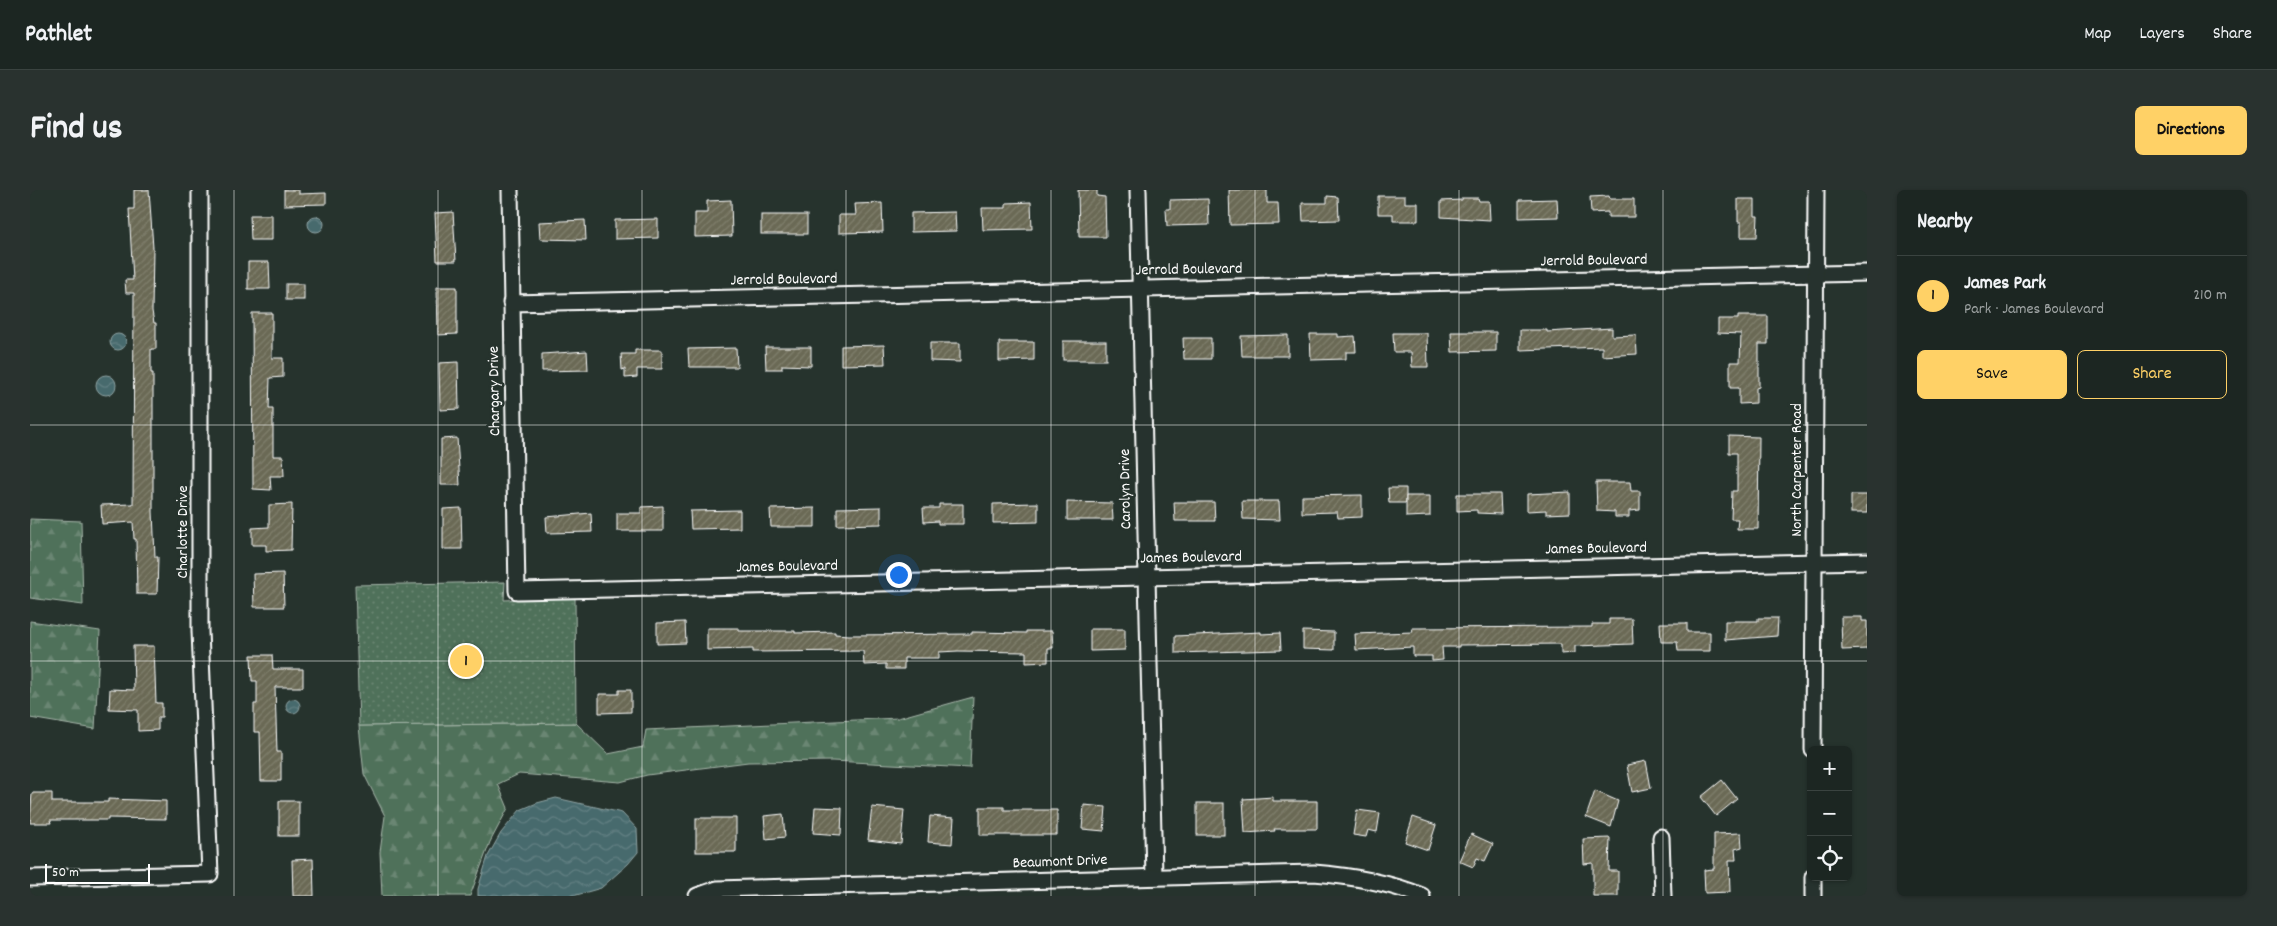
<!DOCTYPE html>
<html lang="en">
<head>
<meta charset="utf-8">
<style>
  body { margin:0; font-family:Dekko,sans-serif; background:#29322f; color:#f1f3f6 }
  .controls { position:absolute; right:15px; bottom:15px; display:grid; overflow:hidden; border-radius:8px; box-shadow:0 1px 4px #0004 }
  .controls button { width:45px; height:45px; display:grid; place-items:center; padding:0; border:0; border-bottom:1px solid #3a4340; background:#1c2622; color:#f1f3f6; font:25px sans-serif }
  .scale { position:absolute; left:15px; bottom:12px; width:105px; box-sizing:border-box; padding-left:5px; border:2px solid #fff; border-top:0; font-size:14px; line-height:18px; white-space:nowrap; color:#fff; -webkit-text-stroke:4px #26332d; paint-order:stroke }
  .you { position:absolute; left:868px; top:384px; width:18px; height:18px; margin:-12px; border:4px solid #fff; border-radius:50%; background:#1a73e8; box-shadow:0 0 0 8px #1a73e833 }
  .badge { display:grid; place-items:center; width:32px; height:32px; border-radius:50%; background:#ffd166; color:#111; font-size:16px; font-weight:700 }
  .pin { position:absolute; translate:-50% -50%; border:2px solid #fff; box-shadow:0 1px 5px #0006 }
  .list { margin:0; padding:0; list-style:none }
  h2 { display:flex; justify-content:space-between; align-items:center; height:65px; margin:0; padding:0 20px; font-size:21px }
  h2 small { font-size:16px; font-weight:400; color:#a0a5a5 }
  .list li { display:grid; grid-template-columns:32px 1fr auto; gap:15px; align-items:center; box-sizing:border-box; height:80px; padding:0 20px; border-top:1px solid #3a4340 }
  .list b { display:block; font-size:19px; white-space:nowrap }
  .list p { margin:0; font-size:16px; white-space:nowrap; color:#a0a5a5 }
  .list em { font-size:16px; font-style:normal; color:#a0a5a5 }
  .actions { display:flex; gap:10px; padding:15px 20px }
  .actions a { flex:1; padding:11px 0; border:1px solid #ffd166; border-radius:8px; text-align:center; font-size:18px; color:#ffd166 }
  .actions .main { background:#ffd166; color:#111 }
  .icon { flex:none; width:28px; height:28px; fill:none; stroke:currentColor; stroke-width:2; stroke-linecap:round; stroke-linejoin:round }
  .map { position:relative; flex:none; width:1837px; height:706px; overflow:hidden; border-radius:8px }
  header { display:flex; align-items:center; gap:30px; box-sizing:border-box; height:70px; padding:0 25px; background:#1c2622; border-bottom:1px solid #3a4340 }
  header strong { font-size:24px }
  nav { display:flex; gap:28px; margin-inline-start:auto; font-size:18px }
  .intro { display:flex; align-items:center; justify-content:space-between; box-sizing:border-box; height:120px; padding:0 30px }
  h1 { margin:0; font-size:35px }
  .button { padding:12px 22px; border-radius:8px; background:#ffd166; color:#111; font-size:18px; font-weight:700 }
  main { display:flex; gap:30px; padding:0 30px }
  aside { flex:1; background:#1c2622; border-radius:8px; box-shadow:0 1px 4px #0004 }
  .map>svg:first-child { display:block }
</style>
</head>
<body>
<header>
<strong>Pathlet</strong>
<nav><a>Map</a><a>Layers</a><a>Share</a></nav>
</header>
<div class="intro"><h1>Find us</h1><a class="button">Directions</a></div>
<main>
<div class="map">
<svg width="1837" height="706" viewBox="0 0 1837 706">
  <defs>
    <pattern id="forest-firs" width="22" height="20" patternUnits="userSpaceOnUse" patternTransform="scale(1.25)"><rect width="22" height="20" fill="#50715a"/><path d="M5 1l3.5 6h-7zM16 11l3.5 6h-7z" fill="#6a8673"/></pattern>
    <pattern id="park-dots" width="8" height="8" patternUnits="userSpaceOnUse" patternTransform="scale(1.25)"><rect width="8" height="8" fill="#50715a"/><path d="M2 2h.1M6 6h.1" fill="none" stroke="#6a8673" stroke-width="1.8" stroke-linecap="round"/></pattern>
    <pattern id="water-waves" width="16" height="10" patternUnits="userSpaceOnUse" patternTransform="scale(1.25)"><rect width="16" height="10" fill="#476a6d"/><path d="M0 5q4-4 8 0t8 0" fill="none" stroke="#638083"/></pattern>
    <pattern id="building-hatch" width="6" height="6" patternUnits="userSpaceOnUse" patternTransform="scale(1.25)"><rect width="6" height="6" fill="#6a6954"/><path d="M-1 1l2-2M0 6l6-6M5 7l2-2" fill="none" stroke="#80806e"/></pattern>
  </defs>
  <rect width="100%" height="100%" fill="#26332d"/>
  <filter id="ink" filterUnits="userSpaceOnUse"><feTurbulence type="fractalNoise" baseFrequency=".02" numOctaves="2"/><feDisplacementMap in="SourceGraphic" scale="10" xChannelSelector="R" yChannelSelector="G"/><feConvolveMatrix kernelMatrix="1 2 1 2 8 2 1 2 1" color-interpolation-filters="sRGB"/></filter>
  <g filter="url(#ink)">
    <!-- forest -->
    <g fill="url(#forest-firs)" stroke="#a8b8ac">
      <path d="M0 329 51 331 53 415 0 408Z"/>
      <path d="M0 431 70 441 65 539 0 528Z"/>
      <path d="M943 507 940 578 802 571 718 572 617 585 590 592 489 584 468 594 478 618 460 652 440 706H352L350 662 355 626 334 584 329 536 546 533 578 564 613 557 616 540 868 528Z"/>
    </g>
    <!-- park -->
    <path fill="url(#park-dots)" stroke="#a8b8ac" d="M475 392 474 410 545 407 546 533 329 536 325 395Z"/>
    <!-- water -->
    <g fill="url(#water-waves)" stroke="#91a6a7">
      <circle cx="286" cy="34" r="8"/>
      <circle cx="88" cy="152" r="8"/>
      <circle cx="76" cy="195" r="10"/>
      <circle cx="263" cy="516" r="7"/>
      <path d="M526 608 592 623 607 639 608 662 598 674 571 698 543 706H448V699L458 666 471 643 490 620 507 613Z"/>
    </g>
    <!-- building -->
    <g fill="url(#building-hatch)" stroke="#fff">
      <path d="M104 0H119L123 58 122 121 124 133H126V159H121V183H123V322L125 367H128L127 404H107L106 349H104L103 332 72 334 71 315 103 314 104 103H96L95 90H103L99 19H104Z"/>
      <path d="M254 0H269V4L296 3V14L254 15Z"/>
      <path d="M1048 0H1067V6L1075 7 1076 47H1049Z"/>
      <path d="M1199 0H1237V13H1248L1249 34 1200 35Z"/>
      <path d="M1297 6 1308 7 1309 30 1273 31 1272 13H1297Z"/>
      <path d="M1348 6H1375V13H1388V31H1363V24H1348Z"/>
      <path d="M1579 6 1580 9H1604V27H1578V22L1561 23 1560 7Z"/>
      <path d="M1432 8H1448L1449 11H1459L1460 30 1411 27V11L1432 10Z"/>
      <path d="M1178 9 1179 35 1137 36 1136 19H1140V10Z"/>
      <path d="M1527 9 1528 27 1489 28V10Z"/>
      <path d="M1708 9H1725V26H1728L1727 47H1711V32H1708Z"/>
      <path d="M701 10 702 46 665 47V23H677V11Z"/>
      <path d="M1001 12 1002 39 953 40 952 18H976V13Z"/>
      <path d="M852 13 853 42 809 43V25H826L825 14Z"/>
      <path d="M423 22 426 71H407L405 23Z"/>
      <path d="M925 22 926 41 881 42V23Z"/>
      <path d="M220 25H242V50H221Z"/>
      <rect x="731" y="25" width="46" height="19"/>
      <path d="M628 29V48L585 49V30Z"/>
      <path d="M555 30 556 50 510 49 509 32Z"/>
      <path d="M218 72H239L240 99H218Z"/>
      <rect x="256" y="94" width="18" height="16"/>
      <path d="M407 97H427V144L408 145Z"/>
      <path d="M222 123H242V168H253V187L240 188 239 219H243V266H253L254 286H240L241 300 223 299Z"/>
      <path d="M1708 126H1738V154H1729V197L1726 198V213L1709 214V198H1700V172H1710L1711 144 1688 143V129H1708Z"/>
      <path d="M1582 138V146L1606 145 1607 164 1572 166V157L1490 160V140H1517V142Z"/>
      <path d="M1421 142H1466V161L1422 162Z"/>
      <path d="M1363 143H1397L1398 177H1382L1381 162H1364Z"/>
      <path d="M1280 144H1308V147L1325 146 1326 162H1316V169L1281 170Z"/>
      <path d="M1258 145V166H1212L1211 146Z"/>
      <path d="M1153 148H1181V169H1154Z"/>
      <rect x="1033" y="151" width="43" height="19"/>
      <path d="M969 152H1004V170L969 171Z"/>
      <path d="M900 153H930V172L900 171Z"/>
      <path d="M854 155 855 174 811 175V156Z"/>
      <path d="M735 157H781V176L752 175V179H736Z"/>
      <path d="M706 158 707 177H659L658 159Z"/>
      <path d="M605 160H632V179H607V187L595 188V179L592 180 591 164H605Z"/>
      <path d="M557 161 558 180 512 181V164Z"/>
      <path d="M428 172 429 219 410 220 409 173Z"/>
      <path d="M1699 246 1729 247 1728 339H1707L1708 329H1701L1702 301H1707V263H1699Z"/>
      <path d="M427 248 430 295H411V249Z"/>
      <path d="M1566 292H1600L1601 301H1610V320L1599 321V327H1585V322L1567 321Z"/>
      <path d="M1358 298H1376V313H1359Z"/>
      <path d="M1540 302V323L1516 324V320L1497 321V304Z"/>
      <path d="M1427 304H1470L1471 324 1447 323V320L1427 321Z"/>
      <path d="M1332 305V327L1308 328 1307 322 1272 323V306Z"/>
      <rect x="1821" y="305" width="16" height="18"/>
      <path d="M1376 306H1400V326L1376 327Z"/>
      <path d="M1212 311H1249L1250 330 1213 329Z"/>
      <path d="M1037 312 1082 313 1083 330H1037Z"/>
      <path d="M1144 312H1184L1185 331H1145Z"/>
      <path d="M1008 313V332L963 333V314Z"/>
      <path d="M262 314 261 360 236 361V355H222V338L239 337V315Z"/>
      <path d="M909 314H933V334H908V331L894 332 893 318H909Z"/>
      <path d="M633 316V341H587V323H611V317Z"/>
      <path d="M851 317V334L807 335V318Z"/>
      <path d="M431 318 432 359H413V319Z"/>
      <path d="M785 318V337H741L740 319Z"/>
      <path d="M710 320V338L661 339 660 321Z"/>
      <path d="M561 323 562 342 517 343 516 327Z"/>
      <path d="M253 383 254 417H224L223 384Z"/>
      <path d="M1811 427H1832V431H1837V459L1812 460Z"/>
      <path d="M1728 428H1748L1747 446 1695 450V431H1728Z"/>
      <path d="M1579 429H1602L1603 454 1545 456V463L1531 464V454L1429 455V457H1412L1413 470 1402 471V466H1383V457L1326 460 1325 444 1383 442 1382 438 1562 437V434H1579Z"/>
      <path d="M655 432 656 453 627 454V433Z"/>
      <path d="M1630 433H1657V442H1680V461H1648L1647 452H1631Z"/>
      <path d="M677 438H709V441H765V443L805 442V444L819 445 942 444V442L996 443V441H1022L1023 458H1018V472L996 473V462L928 461 909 462V468H874V479H856V474L834 475 833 461 723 462V459L677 460Z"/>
      <path d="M1060 439H1095V460L1060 461Z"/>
      <path d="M1273 441 1304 442V460L1273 459Z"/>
      <path d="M1231 442V444L1250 443 1251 460 1145 463V446Z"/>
      <path d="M103 456H124L126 513H132V527H128V540L108 541V520L79 519 80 499 104 500Z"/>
      <path d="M221 465H242L243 479H273V497H245L247 562H251V591H231L230 542H224V514H227V491H222Z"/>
      <path d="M589 500H601V522L569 523V504H589Z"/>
      <path d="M1616 571 1621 598 1602 602 1597 575Z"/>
      <path d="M1692 590 1707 609 1686 626 1671 607Z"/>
      <path d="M1565 601 1588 611 1581 637 1556 627Z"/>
      <path d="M2 603H22V612H78V609L136 611V629L78 628V630H20L21 633H0Z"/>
      <path d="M1243 607V611H1287V639H1244L1245 641 1215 643 1213 609Z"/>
      <rect x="249" y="611" width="20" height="35"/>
      <rect x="1167" y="613" width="27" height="32"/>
      <path d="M1054 615 1076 617 1074 641 1052 639Z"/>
      <path d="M785 617 812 618 811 645 783 643Z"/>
      <path d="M842 617 874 620 871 654 838 650Z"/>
      <path d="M950 617H974V620H1027V645H950Z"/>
      <path d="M1327 620 1350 623 1347 642 1338 640 1336 647 1323 645Z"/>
      <path d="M753 624 755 647 736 649 734 626Z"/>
      <path d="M900 626 924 628 922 654 898 652Z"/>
      <path d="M1383 627 1406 635 1398 660 1375 652Z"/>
      <rect x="666" y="628" width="40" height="34"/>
      <path d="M1711 643 1712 657 1705 659 1706 670H1699L1700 702 1675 703 1674 680 1684 679V644Z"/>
      <path d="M1441 644 1463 654 1455 671 1447 668 1443 677 1429 671Z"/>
      <path d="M1580 648 1579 681H1588V706H1563V673L1554 674 1553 649Z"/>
      <path d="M283 669 284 706H263L262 670Z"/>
    </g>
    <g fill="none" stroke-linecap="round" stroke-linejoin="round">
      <!-- minor casing -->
      <g stroke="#fff" stroke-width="19">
        <g id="minor">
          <path d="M480 0 487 401 1837 371"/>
          <path d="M1108 0 1124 687"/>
          <path d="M481 113 1837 83"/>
          <path d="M1783 560 1786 0"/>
          <path d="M1631 647 1633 706"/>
          <path d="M0 688 180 684 170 441V0"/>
          <path d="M667 706 687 699 1284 683C1321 686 1358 692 1392 706"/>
          <path d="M1783 706V687"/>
        </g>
      </g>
      <!-- minor -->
      <use href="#minor" stroke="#26332d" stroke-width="15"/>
    </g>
  </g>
  <!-- grid -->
  <path fill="none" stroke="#fff" stroke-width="1" stroke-opacity="0.55" d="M204 0V706M408 0V706M612 0V706M816 0V706M1021 0V706M1225 0V706M1429 0V706M1633 0V706M0 235H1837M0 471H1837"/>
  <g text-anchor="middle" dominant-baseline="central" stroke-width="5" stroke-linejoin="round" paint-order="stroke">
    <!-- street labels -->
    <g font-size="16" fill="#fff" stroke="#26332d">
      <text transform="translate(1564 71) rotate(-1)">Jerrold Boulevard</text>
      <text transform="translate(1159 80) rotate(-1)">Jerrold Boulevard</text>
      <text transform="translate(754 90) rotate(-1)">Jerrold Boulevard</text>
      <text transform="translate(465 201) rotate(-91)">Chargary Drive</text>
      <text transform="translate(1767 280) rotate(-90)">North Carpenter Road</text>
      <text transform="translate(1096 299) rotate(-91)">Carolyn Drive</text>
      <text transform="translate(153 342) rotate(-90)">Charlotte Drive</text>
      <text transform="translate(1566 359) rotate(-1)">James Boulevard</text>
      <text transform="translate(1161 368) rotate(-1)">James Boulevard</text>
      <text transform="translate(757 377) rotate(-1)">James Boulevard</text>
      <text transform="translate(1030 672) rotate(-2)">Beaumont Drive</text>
    </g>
  </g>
</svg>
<div class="controls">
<button>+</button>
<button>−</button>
<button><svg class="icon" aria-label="locate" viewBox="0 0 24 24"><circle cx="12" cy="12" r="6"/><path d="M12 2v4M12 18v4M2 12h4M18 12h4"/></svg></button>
</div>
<div class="scale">50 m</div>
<div class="you"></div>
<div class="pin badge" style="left:436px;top:471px">1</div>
</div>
<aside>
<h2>Nearby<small></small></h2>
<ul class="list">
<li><span class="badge">1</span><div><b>James Park</b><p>Park · James Boulevard</p></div><em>210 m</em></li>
</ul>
<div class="actions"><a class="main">Save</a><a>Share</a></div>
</aside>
</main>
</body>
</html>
